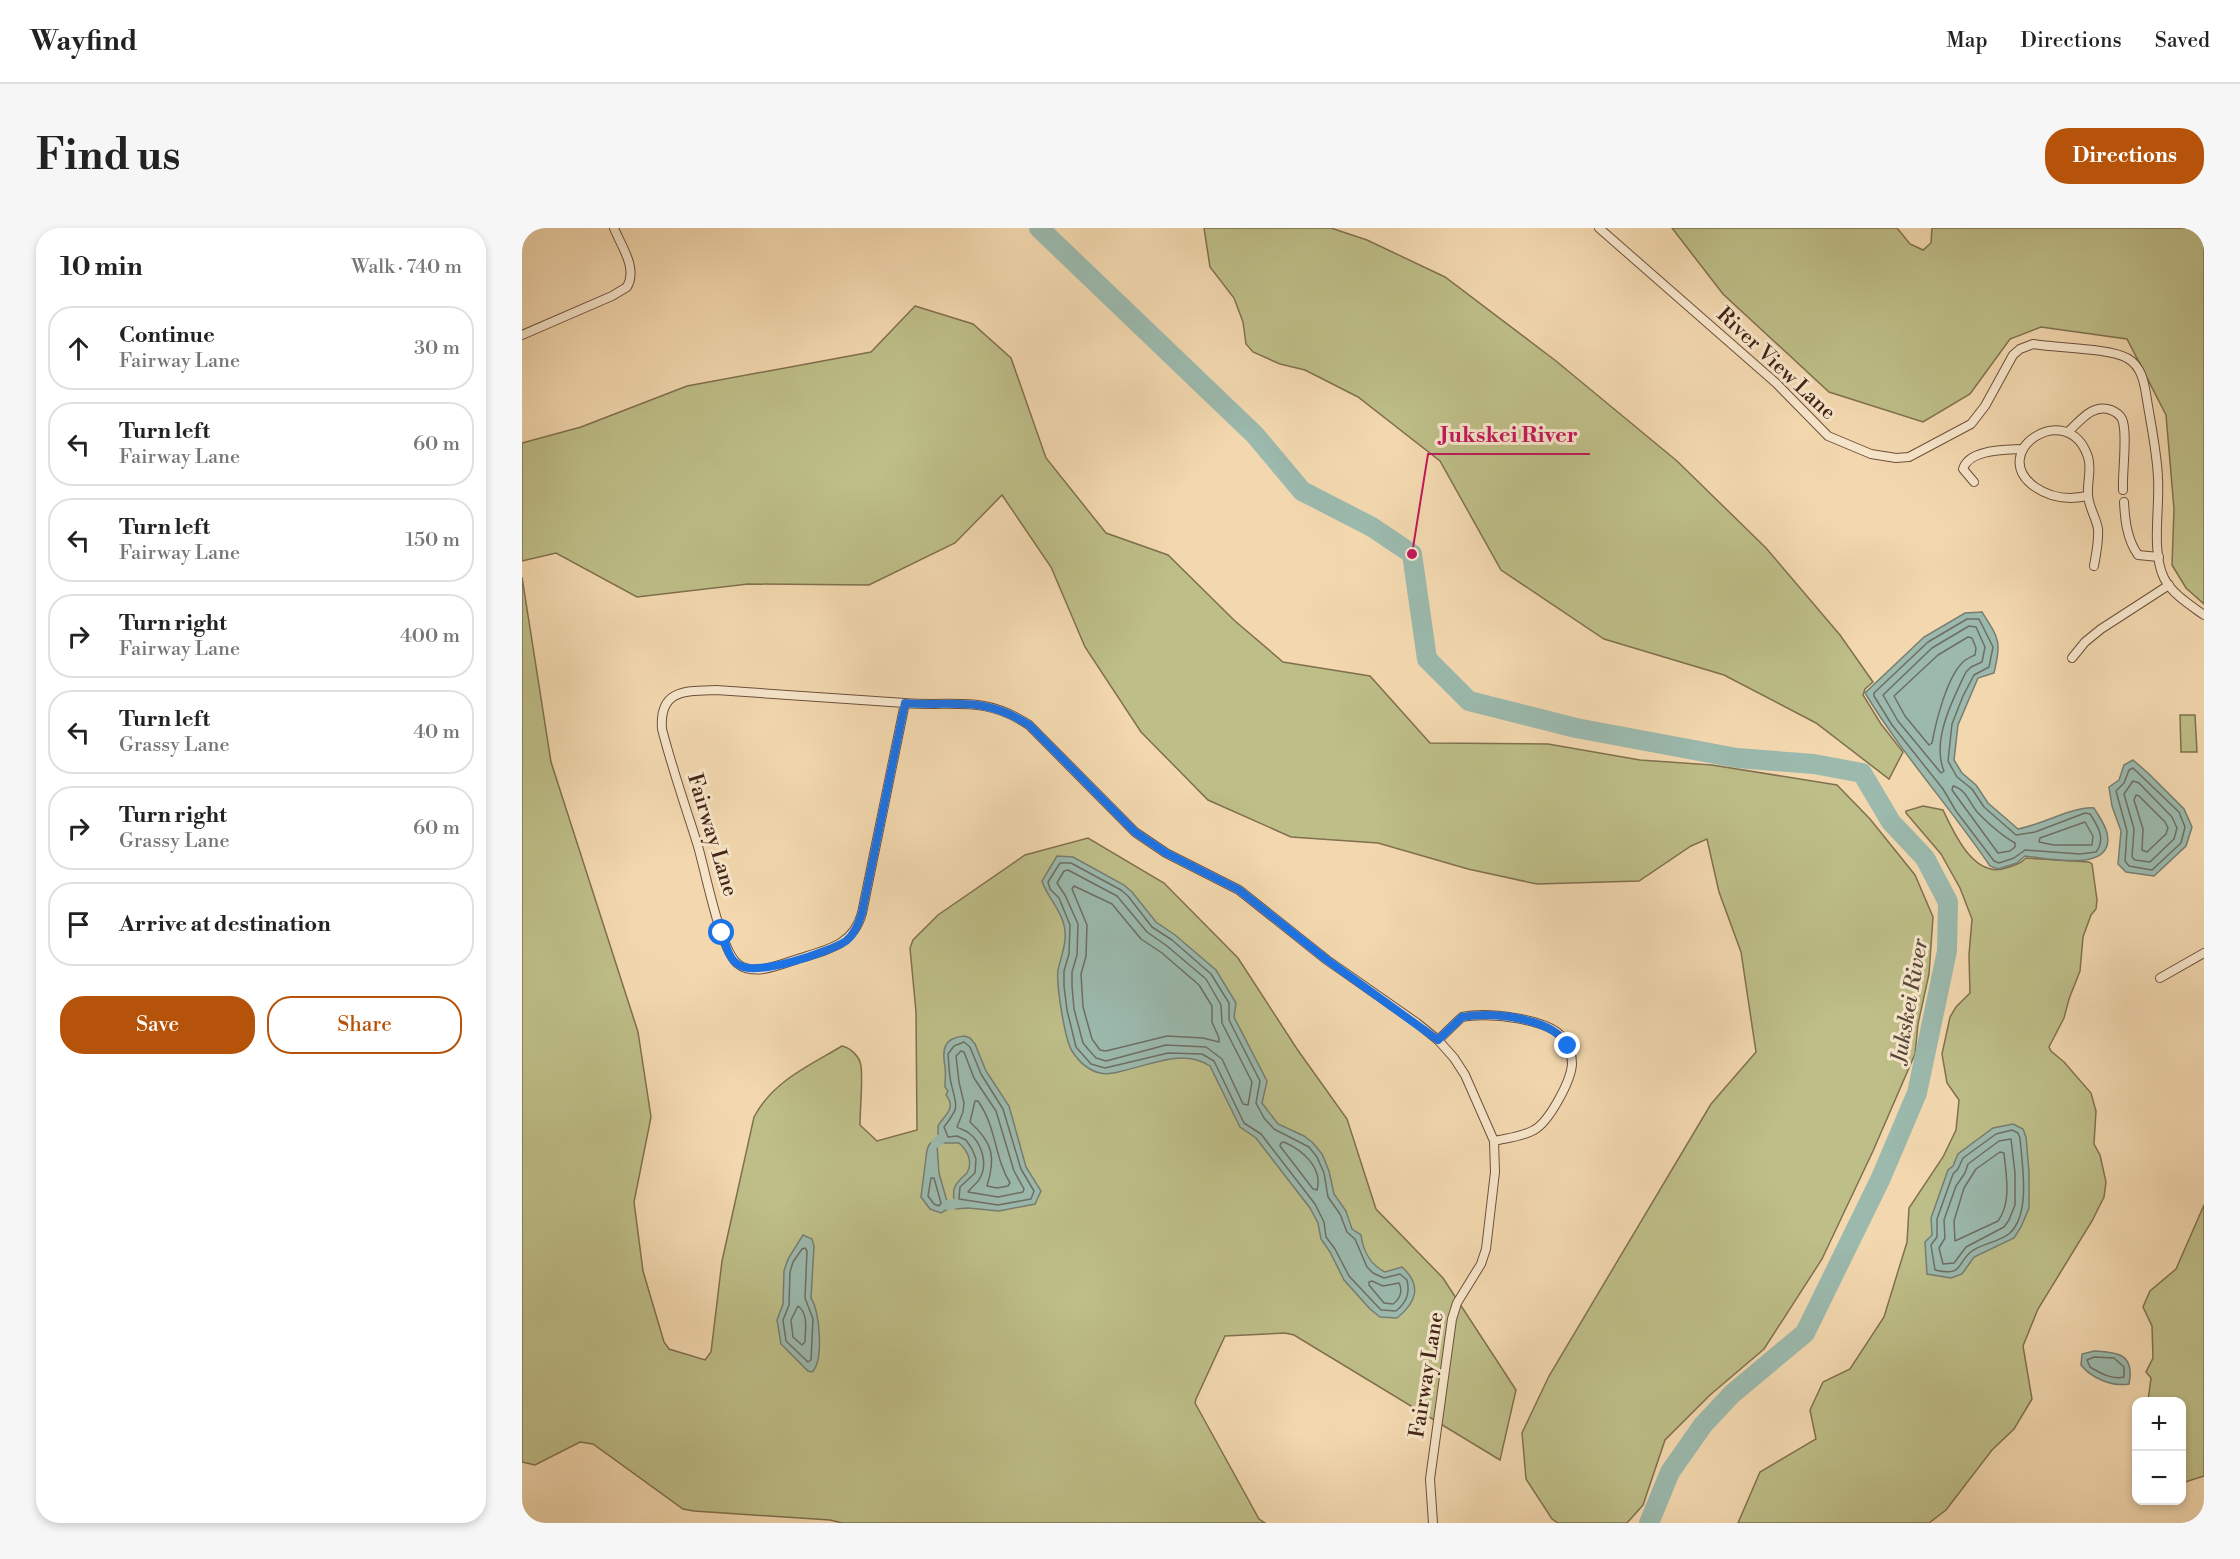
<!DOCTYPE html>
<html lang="en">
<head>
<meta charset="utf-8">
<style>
  body { margin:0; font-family:"Libre Bodoni",serif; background:#f6f6f6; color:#222 }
  .controls { position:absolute; right:18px; bottom:18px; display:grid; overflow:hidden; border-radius:12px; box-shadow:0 3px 9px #0003 }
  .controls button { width:54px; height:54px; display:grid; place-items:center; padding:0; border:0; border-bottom:2px solid #e0e0e0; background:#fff; color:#222; font:30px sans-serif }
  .stop { position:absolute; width:18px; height:18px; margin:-14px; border:4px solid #1a73e8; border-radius:50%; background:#fff }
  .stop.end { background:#1a73e8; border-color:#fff; box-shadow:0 2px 6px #0008 }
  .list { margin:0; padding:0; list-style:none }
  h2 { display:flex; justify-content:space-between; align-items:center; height:78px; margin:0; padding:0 24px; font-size:26px }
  h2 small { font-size:20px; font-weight:400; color:#767676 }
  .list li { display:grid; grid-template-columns:39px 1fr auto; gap:18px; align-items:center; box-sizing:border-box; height:84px; margin:0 12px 12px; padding:0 12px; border:2px solid #e0e0e0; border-radius:24px }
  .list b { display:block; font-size:22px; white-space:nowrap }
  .list p { margin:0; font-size:20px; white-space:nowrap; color:#767676 }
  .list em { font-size:20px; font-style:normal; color:#767676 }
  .actions { display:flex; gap:12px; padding:18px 24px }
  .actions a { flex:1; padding:14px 0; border:2px solid #b45309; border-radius:24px; text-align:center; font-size:21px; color:#b45309 }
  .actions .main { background:#b45309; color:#fff }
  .icon { flex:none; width:33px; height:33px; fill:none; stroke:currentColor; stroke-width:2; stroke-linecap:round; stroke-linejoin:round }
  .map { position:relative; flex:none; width:1682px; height:1295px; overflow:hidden; border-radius:24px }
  header { display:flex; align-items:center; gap:36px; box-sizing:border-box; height:84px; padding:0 30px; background:#fff; border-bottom:2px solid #e0e0e0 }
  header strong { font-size:28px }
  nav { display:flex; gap:33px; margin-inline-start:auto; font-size:21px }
  .intro { display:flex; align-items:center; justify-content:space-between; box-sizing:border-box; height:144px; padding:0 36px }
  h1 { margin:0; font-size:42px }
  .button { padding:15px 27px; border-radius:24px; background:#b45309; color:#fff; font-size:21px; font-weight:700 }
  main { display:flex; gap:36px; padding:0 36px }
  aside { flex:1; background:#fff; border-radius:24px; box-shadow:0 3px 9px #0003 }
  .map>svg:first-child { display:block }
</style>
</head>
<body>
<header>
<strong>Wayfind</strong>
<nav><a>Map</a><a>Directions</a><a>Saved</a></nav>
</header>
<div class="intro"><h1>Find us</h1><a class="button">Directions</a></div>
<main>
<aside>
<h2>10 min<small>Walk · 740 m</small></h2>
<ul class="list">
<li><svg class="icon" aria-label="ahead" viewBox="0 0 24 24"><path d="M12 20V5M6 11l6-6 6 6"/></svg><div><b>Continue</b><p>Fairway Lane</p></div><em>30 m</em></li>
<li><svg class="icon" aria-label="left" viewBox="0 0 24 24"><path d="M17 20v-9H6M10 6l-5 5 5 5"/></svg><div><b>Turn left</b><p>Fairway Lane</p></div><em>60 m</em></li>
<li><svg class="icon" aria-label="left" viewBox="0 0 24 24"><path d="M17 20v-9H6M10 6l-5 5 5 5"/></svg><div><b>Turn left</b><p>Fairway Lane</p></div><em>150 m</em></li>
<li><svg class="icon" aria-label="right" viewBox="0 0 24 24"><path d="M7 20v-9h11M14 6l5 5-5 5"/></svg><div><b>Turn right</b><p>Fairway Lane</p></div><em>400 m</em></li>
<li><svg class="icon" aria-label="left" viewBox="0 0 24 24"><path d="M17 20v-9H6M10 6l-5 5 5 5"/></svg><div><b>Turn left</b><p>Grassy Lane</p></div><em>40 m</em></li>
<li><svg class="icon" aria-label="right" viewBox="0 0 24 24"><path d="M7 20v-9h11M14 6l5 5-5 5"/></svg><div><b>Turn right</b><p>Grassy Lane</p></div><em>60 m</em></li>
<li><svg class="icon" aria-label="arrive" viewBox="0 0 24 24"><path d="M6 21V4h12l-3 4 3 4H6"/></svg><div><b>Arrive at destination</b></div></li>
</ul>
<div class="actions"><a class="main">Save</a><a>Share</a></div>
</aside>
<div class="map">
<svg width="1682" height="1295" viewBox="0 0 1682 1295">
  <rect width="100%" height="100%" fill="#f3d8af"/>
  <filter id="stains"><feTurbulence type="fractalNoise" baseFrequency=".00333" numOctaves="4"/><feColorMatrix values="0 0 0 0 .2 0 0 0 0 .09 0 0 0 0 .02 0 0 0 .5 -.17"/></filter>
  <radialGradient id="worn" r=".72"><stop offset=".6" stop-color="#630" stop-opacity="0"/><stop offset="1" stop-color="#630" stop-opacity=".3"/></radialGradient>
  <!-- green -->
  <g fill="#bebe88" stroke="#80704f" stroke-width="1.5">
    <path d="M682 0H809L845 12 923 49 1034 133 1155 233 1244 320 1318 407 1351 454 1343 461 1341 467 1359 496 1381 524 1367 551 1294 495 1202 447 1082 411 979 342 918 233 836 169 783 142 758 136 731 124 724 116 721 94 712 70 688 39Z"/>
    <path d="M1150 0H1375L1388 16 1401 22 1409 15 1410 0H1682V376L1664 360 1650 337 1652 281 1644 187 1605 111 1519 99 1488 111 1448 166 1401 194 1307 164 1201 66Z"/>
    <path d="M393 78 451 96 489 130 524 230 584 305 646 327 713 393 761 434 848 448 908 515 1026 516 1118 532 1190 537 1315 557 1348 591 1393 647 1411 689 1407 746 1396 796 1393 826 1351 923 1300 1031 1242 1121 1188 1167 1143 1212 1121 1277 1105 1295H1036L1030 1291 1004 1251 1000 1205 1027 1148 1189 876 1234 824 1219 724 1197 664 1185 611 1169 618 1117 653 1015 656 946 641 856 615 769 609 686 572 619 504 563 419 529 339 480 267 433 315 347 357 226 356 115 369 34 325 0 333V215L59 199 165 158 349 124Z"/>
    <path d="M0 349 29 534 116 804 129 889 112 974 121 1043 142 1114 147 1121 183 1132 189 1124 200 1033 232 889C251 853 287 838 320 818 329 820 338 829 339 838 341 854 338 880 338 897L355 913 395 902 394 784 388 720 391 712 416 687 503 627 566 610 642 655 716 730 775 821 825 891 854 981 921 1050 994 1162 978 1232 772 1107 763 1105 703 1108 674 1171 673 1175 737 1291 743 1295H320L308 1292 172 1283 161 1281 71 1216 58 1214 13 1237 0 1234Z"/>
    <path d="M1658 487H1673L1675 524H1659Z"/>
    <path d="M1401 578 1421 582C1432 605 1452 651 1484 640 1493 637 1497 637 1504 630L1567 634 1570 636 1575 672 1574 681 1569 687 1561 709 1558 743 1547 771 1542 790 1527 819 1529 823 1542 834 1569 865 1574 883 1572 916 1578 927 1584 954 1582 969 1570 993 1516 1081 1501 1118 1510 1171 1492 1201 1470 1222 1424 1282 1407 1295H1216L1238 1244 1294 1211 1288 1182 1301 1154 1328 1141 1362 1089 1385 1014 1387 980 1421 929 1434 902 1437 872 1425 855 1420 826 1428 789 1434 779 1448 765 1447 727 1450 691 1438 660 1419 626 1384 585V583Z"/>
    <path d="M1682 977V1248L1660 1255V1174L1626 1173 1629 1150 1624 1144 1631 1130 1630 1098 1621 1079 1628 1063 1654 1041Z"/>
  </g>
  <!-- water -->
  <g fill="#9bb9ad" stroke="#777d71" stroke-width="1.5">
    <path d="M1460 384C1478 412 1479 413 1472 445L1456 450 1436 497 1432 532 1440 545 1454 557 1466 575 1496 601C1519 597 1552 578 1572 580 1576 587 1583 596 1585 605 1594 646 1525 630 1503 628L1495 635 1476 641 1468 638C1428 579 1380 526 1343 465L1402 409 1443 385Z"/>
    <path d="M1611 532 1626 545 1662 581 1670 599 1664 618 1632 648 1604 644 1596 636 1599 603 1590 578 1587 559 1597 552 1602 537Z"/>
    <path d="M535 628 551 629 602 657 610 664 634 694 653 707 694 742 714 775 712 789 745 853 740 875 756 896 782 908 791 915 800 926 807 943 812 966 824 983 830 1001 839 1007C841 1023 849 1037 863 1044L880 1039C900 1057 895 1074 875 1090L858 1089 848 1081 822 1052 808 1024 799 1011 796 995 788 980 734 910 718 899 688 838C661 820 629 837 600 843 593 845 585 847 578 845 565 842 557 834 550 823 543 812 534 757 536 742 539 728 546 713 542 697 538 680 525 669 520 653Z"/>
    <path d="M442 808 448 810 453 816 464 843 487 878 504 939 519 963 513 976 477 983 446 980 433 981C430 961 430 958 445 945 451 934 446 923 437 915H421L416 906V898C422 887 435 881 424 867L426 863 423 859C423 852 424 846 423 839 420 822 421 810 442 808Z"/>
    <path d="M1491 896 1501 901 1504 909 1507 944V980L1499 999 1492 1010 1452 1029 1440 1046 1429 1050 1405 1046 1403 1014 1410 1007 1409 990 1426 942 1431 938 1436 926 1471 900Z"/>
    <path d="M412 912 415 917 417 945 426 977V981L419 985 408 981 399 969 405 922 407 917Z"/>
    <path d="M281 1007 290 1011 292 1018 289 1070C298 1083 302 1133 290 1144L286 1143 259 1116 255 1092 261 1076 262 1043 266 1031Z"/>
    <path d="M1572 1123C1596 1124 1613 1126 1607 1156 1590 1159 1569 1150 1559 1137L1560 1126Z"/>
  </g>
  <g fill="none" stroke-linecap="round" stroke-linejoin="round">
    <!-- shore -->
    <g stroke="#6e6e62" stroke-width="1.5">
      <path d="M1445 391H1457L1471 419 1467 439 1452 447 1441 468 1430 496 1426 533 1435 549 1450 561 1462 579 1494 607 1513 604 1563 585 1568 586C1576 598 1584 611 1574 624L1558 626 1503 622 1492 630 1477 635 1472 633 1434 583 1421 561 1370 497 1352 468V465L1406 414Z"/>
      <path d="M1447 398 1454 399 1463 419 1460 434 1449 439 1444 444C1431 471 1409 513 1422 543L1419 545 1376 493 1361 467 1410 420Z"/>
      <path d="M1446 409 1450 410 1454 420 1453 427C1449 429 1444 431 1441 434 1425 449 1414 493 1410 515L1407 517 1383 488 1372 468 1416 427Z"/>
      <path d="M1611 540 1657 584 1663 599 1659 615 1630 642 1607 638 1603 633 1605 603 1594 563 1602 555 1607 542Z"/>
      <path d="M1611 553 1617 555 1650 589 1655 600 1652 611 1628 634 1613 632 1610 629 1612 601 1602 566Z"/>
      <path d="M1431 558C1444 561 1448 576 1456 585 1466 595 1480 608 1493 615V619L1488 623 1476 625 1430 562Z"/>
      <path d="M1614 567 1617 568 1643 594 1646 600 1644 606 1625 624 1620 622 1621 601 1612 572Z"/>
      <path d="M1563 594 1571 608 1570 617H1532L1517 614 1518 610Z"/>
      <path d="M538 635H549L599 662 606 668 630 699 650 712 689 746 707 775V792L738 853 734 875 742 890 752 901 787 919 795 929 802 945 806 969 818 986 825 1004 833 1011 845 1039 851 1045 862 1050 878 1046 885 1052C888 1065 885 1074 874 1083L859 1082 827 1048 813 1021 804 1009 802 994 793 976 739 906 722 895 692 833 680 826 646 825 583 840 569 836 554 819 545 782 542 758V743L547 726 548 697 537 670 528 661 526 654Z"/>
      <path d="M546 642 595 668 625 704 645 718 684 751 699 777 700 795 730 854 726 877 721 876 700 831 684 819 644 817 584 833 574 830 566 821 561 815 552 781 550 758V744L555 727 556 696 543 667 535 655 542 643Z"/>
      <path d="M552 658 590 676 619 711 640 725 677 757 690 778V794L697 810V814L681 810 645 808 584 823 578 822 570 811 561 779 559 746 564 728 565 697 550 661Z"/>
      <path d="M442 814 448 819 459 846 481 881 499 941 512 963 509 971 476 977 437 971 438 959 453 945 454 931 450 921 444 912 435 908 426 909 422 899C438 878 435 880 429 855 427 847 427 835 426 826L432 818Z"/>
      <path d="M439 823 442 824 452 850 474 883 492 943 502 961 501 964 476 969 446 964C449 959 455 956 458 950 466 936 460 915 447 905 443 902 438 901 435 899L441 884 442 875 437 854 434 828Z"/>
      <path d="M453 873H456C475 900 472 929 488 955L486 958 475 960 465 958C474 929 471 915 448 894Z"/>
      <path d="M1490 902 1496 905 1498 910C1500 936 1509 985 1488 1005 1478 1014 1461 1015 1450 1023 1434 1035 1442 1049 1413 1042L1409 1017 1415 1009V991L1431 946 1436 941 1441 930 1474 906Z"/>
      <path d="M1489 911 1493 945V977L1487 992 1482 999 1444 1019 1432 1035 1421 1036 1417 1020 1423 1010 1422 992 1434 958 1443 945 1446 936 1477 913Z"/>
      <path d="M762 914C780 922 801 939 795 962L791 961 758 918 759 915Z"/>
      <path d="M1478 924 1482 925C1484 947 1490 974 1476 993L1433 1013 1432 993 1442 960 1454 941Z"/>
      <path d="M409 950H412L419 975 417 978 412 976 406 968Z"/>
      <path d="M283 1020 285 1023 283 1070 291 1091 289 1132 286 1134 264 1113 261 1092 267 1077 268 1044 271 1034 280 1021Z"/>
      <path d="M850 1053 861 1058 877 1055C881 1063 878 1071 871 1076L862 1075 847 1057V1054Z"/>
      <path d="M276 1078C287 1086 283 1102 283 1114L280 1117 271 1109 269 1092Z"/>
      <path d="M1572 1129 1592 1130 1602 1139V1149C1590 1152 1578 1145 1568 1139L1565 1132Z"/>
    </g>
    <!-- canal -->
    <g stroke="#9bb9ad" stroke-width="10">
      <path d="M414 915 419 911"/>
      <path d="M426 977 432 976"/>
    </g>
    <!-- river -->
    <path stroke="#9bb9ad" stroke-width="20" d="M517 0 733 207 780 263 850 299 890 326 905 431 947 473 1054 500 1215 530 1292 536 1340 545 1369 594 1403 630 1426 674 1425 723 1395 865 1358 952 1283 1105 1210 1166 1181 1197 1148 1244 1127 1295"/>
    <!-- minor casing -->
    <g stroke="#6e503c" stroke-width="10">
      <g id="minor">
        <path d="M1077 0 1254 155 1306 208 1349 226 1374 230 1387 229 1449 196 1463 178 1491 127 1498 121 1511 116C1533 120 1588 120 1605 130 1622 139 1623 161 1626 178 1630 202 1635 226 1636 250 1638 280 1629 323 1642 350 1650 366 1668 377 1682 387"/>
        <path d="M0 107 90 68 105 59C116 40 99 18 92 0"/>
        <path d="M1546 204C1558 193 1571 175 1589 182 1594 184 1598 187 1600 191 1606 204 1600 245 1601 262"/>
        <path d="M1452 254 1441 241C1447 221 1483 222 1500 221"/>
        <path d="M1565 268C1547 272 1529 270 1513 259 1464 224 1546 169 1566 229 1570 241 1565 254 1566 266 1566 278 1574 289 1576 301 1577 313 1574 326 1572 338"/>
        <path d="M1602 274C1603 293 1605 311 1616 327L1637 329"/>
        <path d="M1550 430 1563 414 1579 401 1647 357"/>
        <path d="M383 475 340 685C332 715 309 721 282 729 264 734 233 750 216 736 198 723 183 640 175 615 163 577 150 540 140 501 137 461 164 463 194 462L383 475C433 479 462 467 507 497L613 604 644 625 717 662 805 732 895 795 916 812 932 830 943 847 972 913 973 944 964 1021 959 1036 935 1075 930 1091 908 1251 911 1295"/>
        <path d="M1638 750 1682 725"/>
        <path d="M916 812 940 789C964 784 1026 790 1041 810 1047 817 1050 827 1050 836 1049 853 1027 894 1012 902 1000 909 985 910 972 913"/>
      </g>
    </g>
    <!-- minor -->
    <use href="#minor" stroke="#f7e6cb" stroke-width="8"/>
  </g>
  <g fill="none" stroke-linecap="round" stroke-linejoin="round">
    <!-- route -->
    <path stroke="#1a73e8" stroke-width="8" d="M200 705C204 716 206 731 217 737 234 749 307 724 324 713 333 706 337 695 340 685L383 475C433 479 461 467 507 497L613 604 644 625 717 662 805 732 916 812 940 789C970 784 1030 789 1046 818"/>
  </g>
  <g text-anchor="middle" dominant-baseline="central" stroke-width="6" stroke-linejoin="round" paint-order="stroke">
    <!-- street labels -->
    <g font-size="21" fill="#422316" stroke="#f7e6cb">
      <text transform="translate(1254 136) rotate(43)">River View Lane</text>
      <text transform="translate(190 607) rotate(73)">Fairway Lane</text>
      <text transform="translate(905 1147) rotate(-81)">Fairway Lane</text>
    </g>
    <!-- water labels -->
    <g font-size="22" font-style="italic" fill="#58483c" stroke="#f7e6cb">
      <text transform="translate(1388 773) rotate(-80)">Jukskei River</text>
    </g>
  </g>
  <!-- callouts -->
  <path fill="none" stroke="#c2185b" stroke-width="2" d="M890 326L906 226H1068"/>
  <circle fill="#c2185b" stroke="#f7e6cb" stroke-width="2" cx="890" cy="326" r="6"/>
  <g font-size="22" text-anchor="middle" font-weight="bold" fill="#c2185b" stroke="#f7e6cb" stroke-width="6" stroke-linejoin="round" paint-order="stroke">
    <text x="987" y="214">Jukskei River</text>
  </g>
  <rect width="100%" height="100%" filter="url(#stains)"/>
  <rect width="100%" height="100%" fill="url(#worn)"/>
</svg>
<div class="controls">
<button>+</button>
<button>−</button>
</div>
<div class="stop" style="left:200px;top:705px"></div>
<div class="stop end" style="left:1046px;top:818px"></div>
</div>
</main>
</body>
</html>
